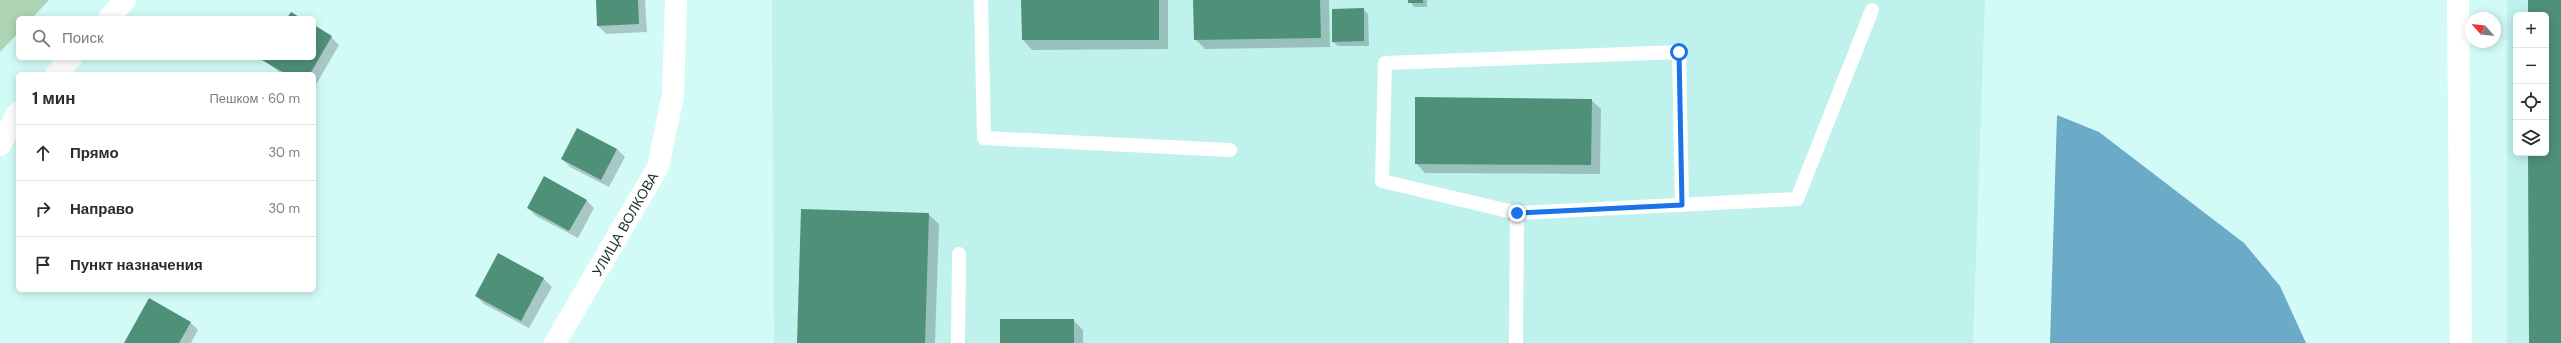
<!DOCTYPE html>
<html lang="ru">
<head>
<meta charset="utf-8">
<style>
  body { margin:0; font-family:"DM Sans",sans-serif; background:#f2f2f3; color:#2b2b33 }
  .controls { position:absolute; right:12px; top:12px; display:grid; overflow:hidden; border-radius:6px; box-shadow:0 2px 10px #0003 }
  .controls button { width:36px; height:36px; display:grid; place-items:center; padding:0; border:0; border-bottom:1px solid #e1e1e2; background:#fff; color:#2b2b33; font:20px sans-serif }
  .compass { position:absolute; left:2465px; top:12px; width:36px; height:36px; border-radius:50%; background:#fff; box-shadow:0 2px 10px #0003; rotate:297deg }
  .stop { position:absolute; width:12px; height:12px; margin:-9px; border:3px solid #1a73e8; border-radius:50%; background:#fff }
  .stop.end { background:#1a73e8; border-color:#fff; box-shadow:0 1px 4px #0008 }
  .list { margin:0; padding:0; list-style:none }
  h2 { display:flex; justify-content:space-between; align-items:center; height:52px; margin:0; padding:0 16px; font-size:17px }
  h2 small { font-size:13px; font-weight:400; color:#7c7c81 }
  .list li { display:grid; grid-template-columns:26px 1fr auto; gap:12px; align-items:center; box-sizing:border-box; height:56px; padding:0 16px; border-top:1px solid #e1e1e2 }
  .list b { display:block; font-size:15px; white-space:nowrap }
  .list em { font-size:13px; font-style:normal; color:#7c7c81 }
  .icon { flex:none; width:22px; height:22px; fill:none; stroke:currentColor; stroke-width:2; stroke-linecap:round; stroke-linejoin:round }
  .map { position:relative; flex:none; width:2561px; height:343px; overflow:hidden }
  .search { position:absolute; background:#fff; box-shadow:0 2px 10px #0003; left:16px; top:16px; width:300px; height:44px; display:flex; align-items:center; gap:10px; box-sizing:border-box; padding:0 14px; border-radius:6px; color:#7c7c81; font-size:15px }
  .panel { position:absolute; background:#fff; box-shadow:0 2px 10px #0003; left:16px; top:72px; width:300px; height:220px; border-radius:6px }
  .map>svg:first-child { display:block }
</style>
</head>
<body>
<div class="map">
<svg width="2561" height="343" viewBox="0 0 2561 343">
  <rect width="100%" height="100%" fill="#d2fbf7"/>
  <!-- built -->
  <g fill="#bff2ed" fill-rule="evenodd">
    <path d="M772 0H1985L1973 343H774Z"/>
    <path d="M2507 0H2561V343H2507ZM2516 15H2546V153H2516Z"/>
  </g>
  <!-- green -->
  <path fill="#add5b3" d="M0 0H49L32 18H18V33L0 52Z"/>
  <!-- water -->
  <path fill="#6cabc7" d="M2057 115 2099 132 2244 243 2280 286 2306 343H2050Z"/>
  <!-- shadow -->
  <g fill="#0003">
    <path d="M597 0H645L647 32 606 34 598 26Z"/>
    <path d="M1022 0H1168V49L1032 50 1023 40Z"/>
    <path d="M1194 0H1329L1330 47 1205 49 1195 39Z"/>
    <path d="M1409 0H1427V7H1414Z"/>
    <path d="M1363 9 1368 14 1369 46H1338L1333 42Z"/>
    <path d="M314 27 331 37 339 45 314 88V74H282L263 60 314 58Z"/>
    <path d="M1591 100 1601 109 1600 174 1425 173 1416 163Z"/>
    <path d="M577 129 617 149 625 157 609 187 570 167 562 159Z"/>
    <path d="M586 200 594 208 578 238 536 216 528 208Z"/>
    <path d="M928 214 939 224 935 343H798Z"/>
    <path d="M499 255 544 279 552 287 529 328 484 304 476 296Z"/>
    <path d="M1073 320 1083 330V343H1001Z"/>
    <path d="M191 323 198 330 191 343H125Z"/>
  </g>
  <!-- building -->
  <g fill="#4f9079">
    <path d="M596 0H638L639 24 597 26Z"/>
    <path d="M1021 0H1159V40H1022Z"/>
    <path d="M1193 0H1320L1321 38 1194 40Z"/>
    <rect x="1408" y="0" width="15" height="3"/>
    <path d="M2528 0H2561V343H2529L2528 153H2546V15H2528Z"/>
    <path d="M1364 8V41L1332 42V9Z"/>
    <path d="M291 12 301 18H287Z"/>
    <path d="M314 25 332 36 310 74H286L262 60 314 58Z"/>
    <path d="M1415 97 1592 99 1591 165 1415 164Z"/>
    <path d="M577 128 617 149 601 180 561 159Z"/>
    <path d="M544 176 587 200 569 231 527 208Z"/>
    <path d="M801 209 929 213 925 343H797Z"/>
    <path d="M498 253 544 278 521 321 475 296Z"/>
    <path d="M149 298 191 322 179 343H124Z"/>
    <rect x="1000" y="319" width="74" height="24"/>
  </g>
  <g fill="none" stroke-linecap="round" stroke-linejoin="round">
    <!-- service -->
    <g stroke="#fff" stroke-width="14">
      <path d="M981 0 984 138 1230 150"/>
      <path d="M1517 213 1382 181 1385 63 1679 52 1682 205"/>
      <path d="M958 343 959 254"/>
      <path d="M1516 343 1517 213 1797 199 1872 10"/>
    </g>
    <!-- minor -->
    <g stroke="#fff" stroke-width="22">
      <path d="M2458 0 2461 343"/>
      <path d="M109 18 125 0"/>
      <path d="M56 74 71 58"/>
      <path d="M0 145 18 113"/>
      <path d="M555 343 658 167 673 95 676 0"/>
    </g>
  </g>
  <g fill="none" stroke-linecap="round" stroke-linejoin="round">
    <!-- route -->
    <path stroke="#1a73e8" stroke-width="5" d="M1517 213 1682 205 1679 52"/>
  </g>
  <g text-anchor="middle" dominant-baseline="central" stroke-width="3" stroke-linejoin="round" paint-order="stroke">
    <!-- street labels -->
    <g font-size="14" fill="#1c2c2b" stroke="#fff">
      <text transform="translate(625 224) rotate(-60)">УЛИЦА ВОЛКОВА</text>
    </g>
  </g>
</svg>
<div class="controls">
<button>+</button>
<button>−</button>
<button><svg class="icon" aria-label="locate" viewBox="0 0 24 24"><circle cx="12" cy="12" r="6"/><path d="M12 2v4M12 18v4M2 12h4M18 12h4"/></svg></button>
<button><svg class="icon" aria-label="layers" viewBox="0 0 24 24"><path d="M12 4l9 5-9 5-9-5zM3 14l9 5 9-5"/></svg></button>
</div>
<svg class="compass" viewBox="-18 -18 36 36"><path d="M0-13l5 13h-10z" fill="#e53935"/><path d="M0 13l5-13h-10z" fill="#7c7c81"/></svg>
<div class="stop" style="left:1679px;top:52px"></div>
<div class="stop end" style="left:1517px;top:213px"></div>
<div class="search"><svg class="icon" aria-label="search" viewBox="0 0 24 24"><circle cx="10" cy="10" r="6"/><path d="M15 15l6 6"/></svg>Поиск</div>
<section class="panel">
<h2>1 мин<small>Пешком · 60 m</small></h2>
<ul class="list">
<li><svg class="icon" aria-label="ahead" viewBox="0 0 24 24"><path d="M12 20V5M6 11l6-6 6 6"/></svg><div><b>Прямо</b></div><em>30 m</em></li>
<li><svg class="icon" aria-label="right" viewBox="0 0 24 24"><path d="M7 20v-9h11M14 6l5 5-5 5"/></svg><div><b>Направо</b></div><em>30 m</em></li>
<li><svg class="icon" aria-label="arrive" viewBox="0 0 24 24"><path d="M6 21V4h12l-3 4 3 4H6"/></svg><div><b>Пункт назначения</b></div></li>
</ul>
</section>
</div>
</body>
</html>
